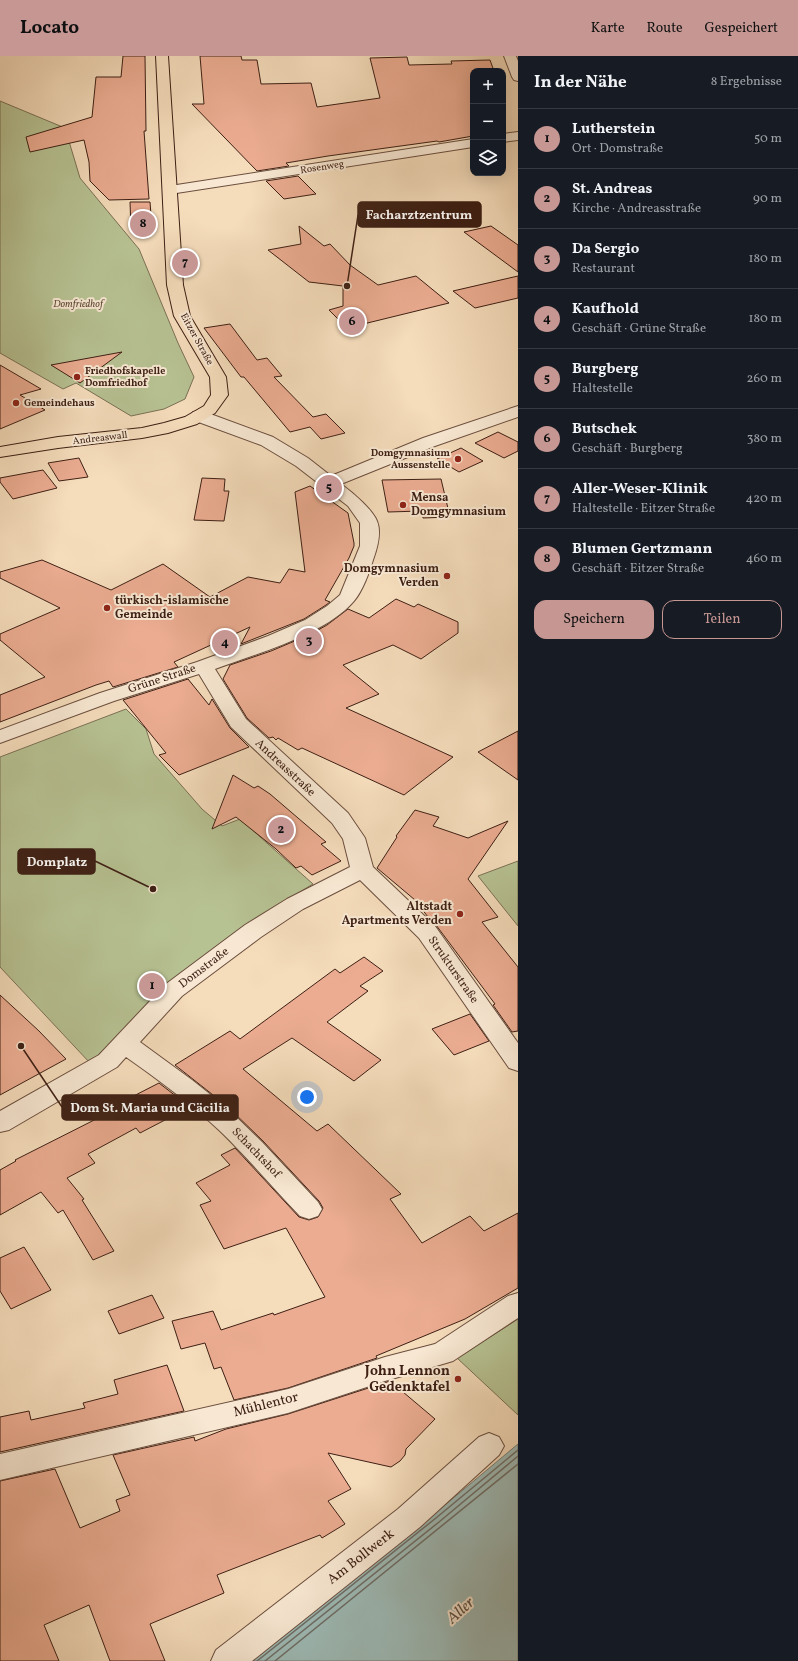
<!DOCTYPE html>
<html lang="de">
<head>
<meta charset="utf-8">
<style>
  body { margin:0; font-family:Vollkorn,serif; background:#20242c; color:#f1f3f6 }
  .controls { position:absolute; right:12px; top:12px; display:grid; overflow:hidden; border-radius:8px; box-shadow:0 4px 16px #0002 }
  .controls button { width:36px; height:36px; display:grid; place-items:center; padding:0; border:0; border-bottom:1px solid #363941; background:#171b24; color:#f1f3f6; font:20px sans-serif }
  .you { position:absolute; left:307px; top:1041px; width:14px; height:14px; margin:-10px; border:3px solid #fff; border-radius:50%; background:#1a73e8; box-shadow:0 0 0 6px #1a73e833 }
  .badge { display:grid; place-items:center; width:26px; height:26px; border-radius:50%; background:#c59692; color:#111; font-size:13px; font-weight:700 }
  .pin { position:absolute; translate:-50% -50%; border:2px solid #fff; box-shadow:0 1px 4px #0006 }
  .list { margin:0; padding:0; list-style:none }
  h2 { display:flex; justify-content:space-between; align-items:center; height:52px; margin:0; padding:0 16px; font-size:17px }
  h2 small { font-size:13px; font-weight:400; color:#9ea1a6 }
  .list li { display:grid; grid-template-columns:26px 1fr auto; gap:12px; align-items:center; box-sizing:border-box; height:60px; padding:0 16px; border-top:1px solid #363941 }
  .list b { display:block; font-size:15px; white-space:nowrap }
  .list p { margin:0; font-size:13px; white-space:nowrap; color:#9ea1a6 }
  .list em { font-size:13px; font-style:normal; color:#9ea1a6 }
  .actions { display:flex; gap:8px; padding:12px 16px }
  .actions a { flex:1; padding:9px 0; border:1px solid #c59692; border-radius:12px; text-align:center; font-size:14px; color:#c59692 }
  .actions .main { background:#c59692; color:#111 }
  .icon { flex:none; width:22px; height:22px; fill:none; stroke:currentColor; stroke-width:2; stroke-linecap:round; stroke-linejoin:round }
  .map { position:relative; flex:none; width:518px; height:1605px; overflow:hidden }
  header { display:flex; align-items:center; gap:24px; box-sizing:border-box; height:56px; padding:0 20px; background:#c59692; color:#111 }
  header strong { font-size:19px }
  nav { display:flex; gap:22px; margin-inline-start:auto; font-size:14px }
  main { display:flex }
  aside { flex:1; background:#171b24 }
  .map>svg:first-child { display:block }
</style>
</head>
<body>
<header>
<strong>Locato</strong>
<nav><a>Karte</a><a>Route</a><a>Gespeichert</a></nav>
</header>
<main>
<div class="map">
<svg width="518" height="1605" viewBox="0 0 518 1605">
  <rect width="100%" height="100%" fill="#f5dcbb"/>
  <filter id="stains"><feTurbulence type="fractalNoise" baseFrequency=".005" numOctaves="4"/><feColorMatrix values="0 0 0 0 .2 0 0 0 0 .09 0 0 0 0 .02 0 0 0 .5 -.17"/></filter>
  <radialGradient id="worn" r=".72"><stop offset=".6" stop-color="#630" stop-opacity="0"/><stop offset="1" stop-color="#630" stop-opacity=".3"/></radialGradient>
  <!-- green -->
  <g fill="#b7c293" stroke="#7a7054">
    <path d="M0 45 65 72 80 122 139 193 178 287 194 321 185 343 164 353 131 360 76 327 63 333 0 297Z"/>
    <path d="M126 653 146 673 154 698 202 753 222 770 240 763 313 828 247 868 170 928 90 1007 0 911V701Z"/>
    <path d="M518 805V870L478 820Z"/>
    <path d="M518 1263V1359L457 1302Z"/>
  </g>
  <!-- water -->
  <path fill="#9dbab6" stroke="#777c75" d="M518 1388V1605H251L433 1459Z"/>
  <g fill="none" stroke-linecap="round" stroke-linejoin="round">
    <!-- shore -->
    <g stroke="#6d6c65" stroke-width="1.5">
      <path d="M257 1605 436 1462 518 1394"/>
      <path d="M265 1605 439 1466 518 1400"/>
      <path d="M275 1605 518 1408"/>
    </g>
  </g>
  <!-- building -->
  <g fill="#ebac91" stroke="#3d1f14">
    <path d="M123 0H145L146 75H144L149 143 109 144 90 125 89 106 84 84 30 96 26 81 92 61 96 21H121Z"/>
    <path d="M200 0H241L242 4H257L261 28 311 27 317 51 380 42 370 2 407 1 409 9 452 8 451 5 490 4 494 15H473V80L439 86 437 85 328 100 286 107 289 110 257 115 192 48H204Z"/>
    <path d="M298 120 316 138 284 143 266 125Z"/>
    <path d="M130 146H150L152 172 131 173Z"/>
    <path d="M299 170 324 190 330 188 350 209 378 229 416 220 449 247 347 272 329 254 343 250V230L309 226 268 194 301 188Z"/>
    <path d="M491 170 518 189V216L464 176Z"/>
    <path d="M518 220V242L475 252 453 235Z"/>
    <path d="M230 268 257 304 267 302 282 320 274 321 313 361 326 358 345 377 321 383 310 371 290 376 244 321H241L204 272Z"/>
    <path d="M122 296 80 327 51 309Z"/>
    <path d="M0 309 41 333 20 339 45 354 0 373Z"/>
    <path d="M498 376 518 386V395L504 402 475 387Z"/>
    <path d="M461 392 483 405 459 416 437 403Z"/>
    <path d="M79 402 88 421 59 425 48 407Z"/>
    <path d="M43 414 57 432 13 443 0 426V422Z"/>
    <path d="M202 422 225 423 224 435H229L224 465 194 464Z"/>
    <path d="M441 423 450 461 423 462 422 455 388 456 382 424Z"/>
    <path d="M310 430 348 457 354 487V490L349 502 325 544 330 546 326 549 304 563 241 588 250 571 174 606 178 611 113 631 109 625 96 629 0 666V639L45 621 0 584V578L60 552 0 522V516L42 504 111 534 163 508 210 541 248 521 280 527 289 513 305 516 295 436Z"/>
    <path d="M396 543 414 551 418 548 458 566V577L421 603 393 589 343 609 379 638 346 652 453 701 404 739 302 692 298 694 278 682 276 684 273 681 269 682 247 662 223 623 230 609 271 595 309 579 327 569 348 553 369 562Z"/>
    <path d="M188 623 209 649 212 643 230 672 249 691 179 719 159 699 166 697 123 644Z"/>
    <path d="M518 675V724L478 696Z"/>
    <path d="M233 719 254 732 258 730 270 738 326 786 321 788 341 805 312 819 301 810 296 812 276 793 236 761 212 773Z"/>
    <path d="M415 754 439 761 433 770 468 782 508 765 468 823 498 861 482 866 518 911V975L512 976 493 949 495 948 436 869 428 861 415 844 377 812 397 781 396 780Z"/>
    <path d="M364 901 383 915 360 930 368 935 327 966 381 1004 354 1025 292 982 243 1013 317 1075 328 1068 401 1138 390 1143 422 1187 470 1160 484 1175 518 1157V1232L465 1263 376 1300 377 1302 288 1332 234 1344 221 1311 214 1313 205 1287 181 1293 172 1265 213 1255 221 1274 273 1257 274 1259 325 1241 286 1172 224 1193 200 1149 211 1145 196 1127 230 1109 221 1099 235 1092 299 1161 309 1164 318 1161 323 1152 319 1145 263 1085 227 1050 175 1009 230 975 240 983 335 913 340 917Z"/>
    <path d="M0 939 39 975 66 1003 0 1039Z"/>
    <path d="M470 958 489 985 454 999 432 973Z"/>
    <path d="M159 1027 190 1051 140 1077 136 1072 88 1098 95 1107 67 1122 84 1143 82 1144 114 1195 93 1204 63 1154 58 1157 41 1136 0 1159V1114L16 1105 15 1104 118 1052 116 1049Z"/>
    <path d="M24 1191 51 1234 11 1253 0 1235V1202Z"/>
    <path d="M152 1239 164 1262 119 1278 108 1255Z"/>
    <path d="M167 1309 184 1355 0 1396V1361L29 1355 31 1364 85 1352 83 1347 118 1338 114 1324Z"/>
    <path d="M390 1325 435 1363 406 1393 405 1399 400 1405 391 1411 328 1397 351 1433 328 1445 345 1468 322 1482 320 1479 217 1519 224 1537 150 1568 165 1605H110L89 1549 44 1569 59 1605H0V1425L55 1413 80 1472 120 1455 116 1444 130 1439 113 1399 194 1381 195 1385 226 1373 288 1358Z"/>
  </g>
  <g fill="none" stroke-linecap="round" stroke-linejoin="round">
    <!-- minor casing -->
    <g stroke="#6b4e3e" stroke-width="2">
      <g id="minor">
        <path d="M504 0H516L518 5V25L514 24 512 21Z"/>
        <path d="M518 76V84L503 86V78Z"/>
        <path d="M473 83V91L170 138 165 137 163 134 165 131 170 130Z"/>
        <path d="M518 350V361L435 390 341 428C352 436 375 455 378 468 381 479 377 493 373 504 370 515 362 536 354 545 325 579 258 597 215 613L246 663 348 757 365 782 373 811 435 870 518 987V1015L509 1012 419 882 360 824 303 853 261 881 182 940 140 986 192 1024 226 1051 262 1086 318 1146 322 1153 318 1160 309 1163 300 1160C273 1132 248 1102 220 1075 191 1048 159 1024 126 1001L117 1011 9 1074 0 1076V1055L99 999 166 928 245 869 287 843 350 811 343 783 332 767 231 671 199 618 114 645 0 687V674L100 637 197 606 268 580 305 564 327 550 340 539 360 490V467L348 450 296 410 261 389 193 364 191 360 193 356 199 355 205 356 273 381 308 402 331 420 423 382Z"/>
        <path d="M518 1237V1262L453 1305 385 1325 288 1357 0 1424V1398L288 1333 385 1301 435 1288 508 1240Z"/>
        <path d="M489 1377 499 1381 504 1390 499 1399 420 1471 252 1605H211L216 1594 398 1453 479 1381Z"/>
      </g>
    </g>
    <!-- major casing -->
    <g stroke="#3d1f14" stroke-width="2">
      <path id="major" d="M156 0H168L183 229 190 260 226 321 228 339 215 357 197 368 168 377 142 382 58 392 0 401V391L58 381 142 372 164 367 185 361 204 350 211 339 210 321 174 260 167 229Z"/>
    </g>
    <!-- minor -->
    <use href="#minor" fill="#f8e8d3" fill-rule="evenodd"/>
    <!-- major -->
    <use href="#major" fill="#f5dcbb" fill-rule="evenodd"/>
  </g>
  <!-- markers -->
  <g fill="#8f2418" stroke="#f8e8d3" stroke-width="1.5">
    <circle cx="77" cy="321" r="4"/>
    <circle cx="16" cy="347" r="4"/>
    <circle cx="458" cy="403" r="4"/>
    <circle cx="403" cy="449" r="4"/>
    <circle cx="447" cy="520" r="4"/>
    <circle cx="107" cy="552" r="4"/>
    <circle cx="460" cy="858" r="4"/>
    <circle cx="458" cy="1323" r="4"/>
  </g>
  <g text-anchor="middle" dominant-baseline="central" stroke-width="4" stroke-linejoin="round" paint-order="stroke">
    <!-- far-street labels -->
    <g font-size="10" fill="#3d1f14" stroke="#f8e8d3">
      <text transform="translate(322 111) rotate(-9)">Rosenweg</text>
      <text transform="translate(197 283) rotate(61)">Eitzer Straße</text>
      <text transform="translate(100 382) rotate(-7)">Andreaswall</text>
    </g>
    <!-- far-park labels -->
    <g font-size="10" font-style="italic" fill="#5c4834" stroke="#f8e8d3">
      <text x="78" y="248">Domfriedhof</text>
    </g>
    <!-- far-poi labels -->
    <g font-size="10" font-weight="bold" fill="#3d1f14" stroke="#f8e8d3" text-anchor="start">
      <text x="85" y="315">Friedhofskapelle<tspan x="85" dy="12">Domfriedhof</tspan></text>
      <text x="24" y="347">Gemeindehaus</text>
      <text x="450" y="397" text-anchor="end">Domgymnasium<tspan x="450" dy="12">Aussenstelle</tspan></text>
    </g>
    <!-- poi labels -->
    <g font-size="12" font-weight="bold" fill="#3d1f14" stroke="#f8e8d3" text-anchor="start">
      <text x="411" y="442">Mensa<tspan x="411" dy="14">Domgymnasium</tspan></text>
      <text x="439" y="513" text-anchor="end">Domgymnasium<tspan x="439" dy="14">Verden</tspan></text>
      <text x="115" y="545">türkisch-islamische<tspan x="115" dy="14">Gemeinde</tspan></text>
      <text x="452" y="851" text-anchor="end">Altstadt<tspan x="452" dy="14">Apartments Verden</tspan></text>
    </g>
    <!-- street labels -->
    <g font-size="12" fill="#3d1f14" stroke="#f8e8d3">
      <text transform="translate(162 623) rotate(-18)">Grüne Straße</text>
      <text transform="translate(285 712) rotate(43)">Andreasstraße</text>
      <text transform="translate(204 912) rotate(-37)">Domstraße</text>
      <text transform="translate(453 914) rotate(55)">Strukturstraße</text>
      <text transform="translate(256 1097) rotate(46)">Schachtshof</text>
    </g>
    <!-- near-poi labels -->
    <g font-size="14" font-weight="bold" fill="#3d1f14" stroke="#f8e8d3" text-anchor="end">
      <text x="450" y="1315">John Lennon<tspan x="450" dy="16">Gedenktafel</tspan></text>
    </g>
    <!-- near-street labels -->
    <g font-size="14" fill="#3d1f14" stroke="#f8e8d3">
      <text transform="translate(266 1349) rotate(-14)">Mühlentor</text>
      <text transform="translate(361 1501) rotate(-38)">Am Bollwerk</text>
    </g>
    <!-- near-water labels -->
    <g font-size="16" font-style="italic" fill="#5a4e45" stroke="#f8e8d3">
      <text transform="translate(461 1555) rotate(-42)">Aller</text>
    </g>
  </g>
  <!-- callouts -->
  <path fill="none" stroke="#3d1f14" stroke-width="1.5" d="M347 230L358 159M153 833L95 805M21 990L62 1051"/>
  <g fill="#3d1f14" stroke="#f8e8d3" stroke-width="1.5">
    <circle cx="347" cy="230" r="4"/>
    <circle cx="153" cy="833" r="4"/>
    <circle cx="21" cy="990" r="4"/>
  </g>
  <g fill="#3d1f14" stroke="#3d1f14" stroke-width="1.5">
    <rect x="358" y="146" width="123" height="25" rx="4"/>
    <rect x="18" y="793" width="77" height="25" rx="4"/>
    <rect x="62" y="1039" width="176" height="25" rx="4"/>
  </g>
  <g font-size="13" text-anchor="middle" font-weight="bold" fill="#fff">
    <text x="419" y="163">Facharztzentrum</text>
    <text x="57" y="810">Domplatz</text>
    <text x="150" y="1056">Dom St. Maria und Cäcilia</text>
  </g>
  <rect width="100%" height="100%" filter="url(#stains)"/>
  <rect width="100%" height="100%" fill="url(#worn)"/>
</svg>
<div class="controls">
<button>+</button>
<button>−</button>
<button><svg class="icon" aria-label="layers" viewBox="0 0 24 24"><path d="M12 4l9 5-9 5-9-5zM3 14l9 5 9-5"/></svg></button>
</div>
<div class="you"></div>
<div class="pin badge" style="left:152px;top:930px">1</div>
<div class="pin badge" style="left:281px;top:774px">2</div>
<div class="pin badge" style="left:309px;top:585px">3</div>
<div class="pin badge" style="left:225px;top:587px">4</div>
<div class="pin badge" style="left:329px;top:432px">5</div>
<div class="pin badge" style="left:352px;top:266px">6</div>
<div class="pin badge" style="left:185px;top:207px">7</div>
<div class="pin badge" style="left:143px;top:168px">8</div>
</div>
<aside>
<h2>In der Nähe<small>8 Ergebnisse</small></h2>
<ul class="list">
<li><span class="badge">1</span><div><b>Lutherstein</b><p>Ort · Domstraße</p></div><em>50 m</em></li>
<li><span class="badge">2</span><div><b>St. Andreas</b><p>Kirche · Andreasstraße</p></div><em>90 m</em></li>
<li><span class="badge">3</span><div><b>Da Sergio</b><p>Restaurant</p></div><em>180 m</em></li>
<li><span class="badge">4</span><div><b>Kaufhold</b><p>Geschäft · Grüne Straße</p></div><em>180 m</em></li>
<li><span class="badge">5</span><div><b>Burgberg</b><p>Haltestelle</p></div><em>260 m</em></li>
<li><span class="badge">6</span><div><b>Butschek</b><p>Geschäft · Burgberg</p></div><em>380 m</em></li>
<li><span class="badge">7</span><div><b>Aller-Weser-Klinik</b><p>Haltestelle · Eitzer Straße</p></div><em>420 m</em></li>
<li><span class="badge">8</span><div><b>Blumen Gertzmann</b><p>Geschäft · Eitzer Straße</p></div><em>460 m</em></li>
</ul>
<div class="actions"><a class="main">Speichern</a><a>Teilen</a></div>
</aside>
</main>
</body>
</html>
